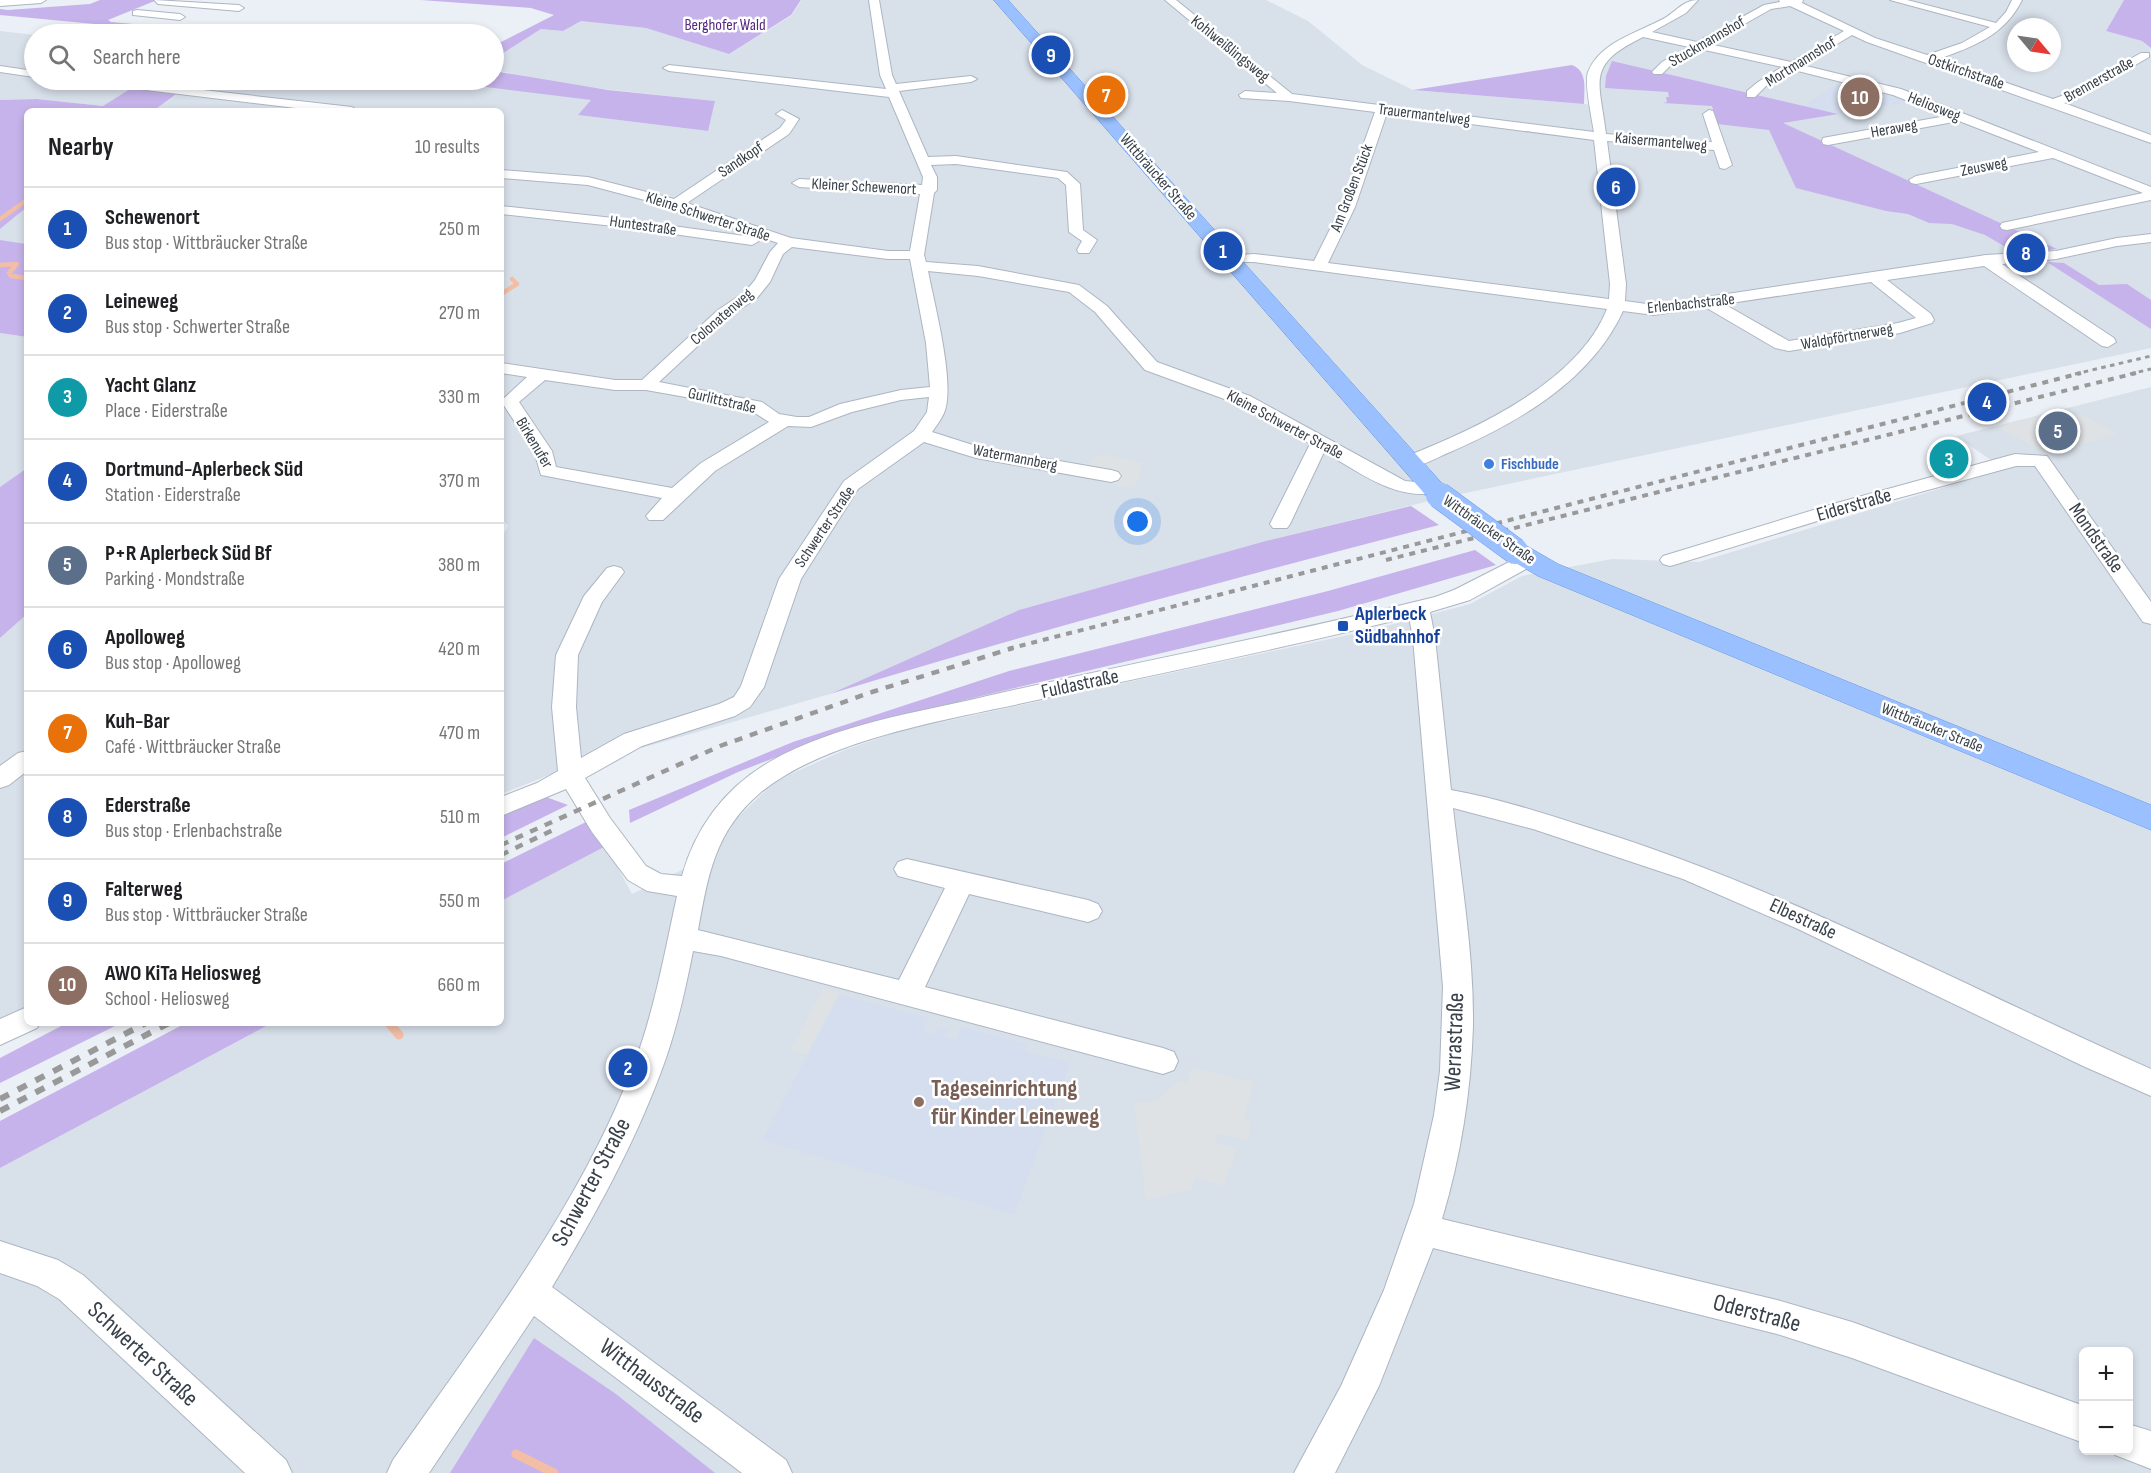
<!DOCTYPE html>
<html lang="en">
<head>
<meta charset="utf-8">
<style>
  body { margin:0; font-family:"Sofia Sans Condensed",sans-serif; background:#f6f6f6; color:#202124 }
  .controls { position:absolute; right:18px; bottom:18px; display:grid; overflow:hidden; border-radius:9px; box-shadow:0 3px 9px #0003 }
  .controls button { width:54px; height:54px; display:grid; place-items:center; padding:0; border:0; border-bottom:2px solid #e0e0e0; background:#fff; color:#202124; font:30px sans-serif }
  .compass { position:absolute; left:2007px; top:18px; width:54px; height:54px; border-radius:50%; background:#fff; box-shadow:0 3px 9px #0003; rotate:119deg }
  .you { position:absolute; left:1138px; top:522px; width:21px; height:21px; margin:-15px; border:4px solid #fff; border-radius:50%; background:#1a73e8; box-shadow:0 0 0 9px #1a73e833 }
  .badge { display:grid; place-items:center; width:39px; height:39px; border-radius:50%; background:#2563eb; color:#fff; font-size:20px; font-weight:700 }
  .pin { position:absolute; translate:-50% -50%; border:3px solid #fff; box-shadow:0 2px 6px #0006 }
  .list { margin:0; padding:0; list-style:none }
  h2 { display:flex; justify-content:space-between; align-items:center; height:78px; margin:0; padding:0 24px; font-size:26px }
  h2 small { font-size:20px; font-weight:400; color:#757577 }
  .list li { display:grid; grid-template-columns:39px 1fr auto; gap:18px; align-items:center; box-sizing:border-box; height:84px; padding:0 24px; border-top:2px solid #e0e0e0 }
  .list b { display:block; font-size:22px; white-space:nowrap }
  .list p { margin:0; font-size:20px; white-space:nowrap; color:#757577 }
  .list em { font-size:20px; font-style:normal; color:#757577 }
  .icon { flex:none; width:33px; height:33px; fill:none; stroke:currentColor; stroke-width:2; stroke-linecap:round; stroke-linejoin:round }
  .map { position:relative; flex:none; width:2151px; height:1473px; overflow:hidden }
  .search { position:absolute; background:#fff; box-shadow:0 3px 9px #0003; left:24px; top:24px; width:480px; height:66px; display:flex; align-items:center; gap:15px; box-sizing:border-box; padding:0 21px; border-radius:33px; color:#757577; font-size:22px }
  .panel { position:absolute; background:#fff; box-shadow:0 3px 9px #0003; left:24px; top:108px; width:480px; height:918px; border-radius:9px }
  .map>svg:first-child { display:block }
</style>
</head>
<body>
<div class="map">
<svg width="2151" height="1473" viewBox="0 0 2151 1473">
  <rect width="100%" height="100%" fill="#ebeff6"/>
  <!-- residential -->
  <g fill="#d8e0ea" fill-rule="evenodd">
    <path d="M802 0H1266L1308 21 1362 65 1413 90 1596 105 1600 87 1598 63 1678 14 1692 0H2124L2106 31 2142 41 2151 48 2149 54 2151 55V348L1437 499 1262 542 1019 610 830 694 554 773 501 794V539L508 526 501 518V111H153L178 94 161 91 188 80H425L512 88 592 100 578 115 707 131 715 101 576 86 494 70V59L541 29 563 31 581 21 646 28 729 54 791 16ZM2016 27H2052V63H2016Z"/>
    <path d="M0 31 34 35V80H119L118 81 139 83 104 106 37 99 0 100Z"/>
    <path d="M27 207V244L0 240V229Z"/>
    <path d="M0 333 27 337V468L0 487Z"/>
    <path d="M2151 387V1473H0V1168L272 1023H501V901L606 846 632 894 715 854 737 818 777 780 845 750 896 732 1367 631 1470 604 1522 576 1612 559 1699 562 2004 469 1956 436ZM2084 1352H2128V1450H2084Z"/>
    <path d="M27 614V1023L0 1040V638Z"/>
  </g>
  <!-- education -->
  <g fill="#d4deef">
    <path d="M1842 81 1882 93 1889 92 1913 101 1838 114 1803 106Z"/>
    <path d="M840 995 928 1018 923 1031 934 1034 937 1028 948 1031 945 1037 956 1040 961 1027 1027 1044 1024 1051 1070 1063 1014 1215 762 1140Z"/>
  </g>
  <!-- green -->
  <g fill="#c6b3eb">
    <path d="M100 0H157L108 20 111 22 245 34H159L91 29 95 24 0 15V9L8 10 90 4Z"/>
    <path d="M421 0H801L791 15 729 54 646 28 581 21 563 31 541 29 494 59V41L501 42 554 15 531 8Z"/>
    <path d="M2124 0H2151V48L2142 41 2106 31Z"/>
    <path d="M1612 61 1838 114 1783 123 2057 249 2016 253 1985 235 1952 224 1929 223 1908 214 1886 211 1796 188 1769 130 1717 124 1712 106 1663 103 1667 102 1666 97H1669L1668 92 1605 88 1606 76Z"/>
    <path d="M1572 65C1588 71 1584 89 1584 104L1413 90Z"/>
    <path d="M494 71 608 90 715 101 708 131 578 115 591 100 439 81 494 80Z"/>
    <path d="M130 89 178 93 153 111H27V207L0 229V100L37 99 103 106Z"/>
    <path d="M0 240 27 244V337L0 333Z"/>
    <path d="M2047 262 2064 263 2099 285 2127 284 2151 300V329Z"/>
    <path d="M27 468V614L0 638V487Z"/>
    <path d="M1411 506 1439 525C1235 578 1032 632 830 694L1019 610 1262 542Z"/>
    <path d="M1475 550 1496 565 1338 611 856 726 738 772 630 823 629 810 793 742 1009 671 1328 591Z"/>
    <path d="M546 797 568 805 501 838V816Z"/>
    <path d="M588 821 606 846 501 901V864Z"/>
    <path d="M67 1023H121L0 1083V1058Z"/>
    <path d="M186 1023H272L0 1168V1121Z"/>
    <path d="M534 1338 616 1394 715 1473H450Z"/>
  </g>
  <!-- parking -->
  <g fill="#dfe2e4">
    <path d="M2057 411 2068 417 2080 414 2118 434 2047 454 1998 427Z"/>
    <path d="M999 451 1087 464 1103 454 1143 463 1135 488 1081 477 1078 474 991 461Z"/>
    <path d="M823 988 839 992 807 1054 791 1050Z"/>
    <path d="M1192 1068 1253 1082 1244 1118 1252 1122 1247 1140 1218 1133 1216 1143 1237 1149 1224 1186 1195 1177 1191 1189 1146 1200 1134 1103 1157 1101 1177 1081 1186 1083Z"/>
  </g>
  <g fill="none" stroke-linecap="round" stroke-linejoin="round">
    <!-- stream-far1 -->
    <g stroke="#f3bea6" stroke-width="4.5">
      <path d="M0 219 27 200"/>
      <path d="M0 265 17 264 9 273 11 276 27 278"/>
      <path d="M501 294 517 284 512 279"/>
    </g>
    <!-- stream -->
    <g stroke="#f3bea6" stroke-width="9">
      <path d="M389 1023 399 1035"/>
      <path d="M516 1454 554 1473"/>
    </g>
    <!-- minor casing -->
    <g stroke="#acb6c2" stroke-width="2">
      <g id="minor">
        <path d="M0 0H46L41 3 0 6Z"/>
        <path d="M154 0 239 5 244 8 239 11 158 4Z"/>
        <path d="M869 0H879L892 75 896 84 971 76 977 79 971 82 899 91 928 157 956 156 1067 172 1080 184 1083 230 1097 240 1089 253H1079L1077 250 1082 241 1069 232 1066 185 1058 178 956 164 931 165 937 177V190L934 193 924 255 926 262 978 266 1079 285 1107 306 1157 362 1250 396 1405 481 1438 484 1441 488 1438 492C1396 502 1358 471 1324 452L1290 524 1287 528H1273L1270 524 1310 444 1238 404 1145 370 1095 312 1069 292 978 276 928 271C934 303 956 385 944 413 941 420 936 426 932 432L979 447 1111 470 1118 472 1121 476 1118 480 1111 482 976 458 924 442 858 489 801 579 764 687 750 707 735 716 642 746 585 778 610 818 646 866 661 874 682 876C696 826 726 787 771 761 837 724 915 713 987 696 1136 662 1286 634 1435 597L1454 590 1521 556 1528 554 1535 556 1538 560 1535 564 1470 600 1430 612 1435 638 1451 790C1496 798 1540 812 1583 826 1783 887 1961 985 2151 1069V1096L2083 1066 1798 929 1683 879 1533 829 1453 808C1461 880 1474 954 1473 1026 1471 1091 1461 1156 1442 1219L1777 1300 1852 1322 2084 1406V1443L1852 1358 1777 1334 1433 1248 1379 1386 1335 1473H1294L1341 1386 1384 1290 1414 1204 1434 1115 1440 1071 1443 987 1413 638 1409 617C1288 647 1167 672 1046 698 959 718 829 736 760 793 715 831 708 875 698 930L899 980 945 888 898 876 894 869 898 862 907 859 1088 900 1098 904 1102 911 1098 918 1088 922 969 894 925 987 1163 1048 1174 1052 1178 1061 1174 1070 1163 1074 721 956 693 951C686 987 678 1023 666 1058 638 1138 596 1214 552 1287L786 1460 792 1473H742L534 1316 429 1473H387L393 1460C482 1333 581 1206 636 1059 655 1007 665 951 677 896L647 891 628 880 592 832 566 789 501 816V797L537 783 558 771 552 707 556 655 584 596 607 568 614 566 621 568 624 572 602 602 578 655 576 707 581 758 624 734 719 704 734 697 741 686 779 579 844 481 914 431 927 412 929 397 901 400 852 412 811 427 788 426 715 471 663 520H649L646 516 662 498 541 475 534 451 501 401 527 377 501 373V363L615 380H642L718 310 745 292 755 280 770 252 778 243 671 207 588 185 501 178V170L588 177 674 199 780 128 786 120 776 114 782 110 799 119 789 134 687 203 791 238 888 251H910L920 194 799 187 792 183 799 179 922 185 923 177 889 97 669 71 663 68 669 65 886 89 880 75ZM792 247 888 259H910L926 343 930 387 901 390 840 404 809 417H797L779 414 762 402 659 382 730 316 757 298 770 282 783 254ZM545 380 615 390H646L719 403 750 410 769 422 701 463 672 488 556 467 552 451 519 402Z"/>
        <path d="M1165 0H1176L1292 94 1594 132C1592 119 1584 83 1588 72 1600 42 1637 33 1663 19 1676 12 1683 0 1698 0L1686 13 1652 32 1697 42 1764 5 1780 2 1779 0H1803L1802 3 1875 38 1927 55 1962 43 1990 27 1890 0H1907L1996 23 2006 12 2012 0H2022C2005 35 1973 47 1938 59L2053 99 2067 94 2141 53H2149V57L2075 100 2064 103 2151 135V143L1867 42 1852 35 1802 65 1901 89 2151 187V200L2007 230 2002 229 2000 226 2002 223 2143 193 2053 158 1916 184 1911 183 1909 180 1916 176 2039 152 1959 121 1828 145 1823 144 1822 141 1823 138 1828 137 1946 116 1893 95 1794 70 1766 86 1755 97H1747V91L1758 82 1782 67 1700 49 1670 66 1662 74H1654L1652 72 1662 62 1689 47 1643 37C1586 65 1599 79 1606 134L1712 142 1703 114 1709 110 1713 111 1732 165 1725 169 1720 168 1714 150 1607 141 1626 284 1625 301 1654 305 1986 255 2056 251 2117 238 2151 234V242L2117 246 2056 259 2002 264 2114 338 2116 342 2108 347 2102 346 1984 266 1887 280 1931 314 1934 320 1932 323 1900 333 1789 351 1775 348 1705 307 1654 315 1623 311C1591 381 1517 423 1450 452 1436 458 1417 470 1402 466L1400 462 1402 458C1472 431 1578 383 1607 309L1254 262H1225L1222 259 1225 256 1254 254 1314 261 1341 207 1375 112 1289 101 1241 98 1239 95 1245 91 1277 93ZM1790 6 1844 31 1791 62 1709 44 1771 9ZM1387 113 1594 140 1610 284 1609 299 1328 263 1355 207ZM1871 282 1916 318 1898 323 1789 341 1724 304Z"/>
        <path d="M137 10 180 14 185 17 180 20 133 15V11Z"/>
        <path d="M0 66 34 71V77L0 72Z"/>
        <path d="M82 80H114L352 107 358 111H321L88 83Z"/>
        <path d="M501 206 623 219 752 237 759 241 752 245 623 227 501 214Z"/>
        <path d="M2015 454 2047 456 2151 602V624L2143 622 2035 466H2016L1847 512 1677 564 1670 566 1663 564 1660 560 1663 556 1833 504Z"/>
        <path d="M27 751V771L9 785 0 788V766L18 753Z"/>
        <path d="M27 1007V1023H40L37 1028 0 1045V1019Z"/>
        <path d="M0 1241 58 1260 83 1275 286 1460 292 1473H245L59 1299 37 1286 0 1273Z"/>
        <path d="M2128 1424 2151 1431V1469L2115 1455 2113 1450H2128Z"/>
      </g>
    </g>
    <!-- major casing -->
    <g stroke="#6699e8" stroke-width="1">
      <g id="major">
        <path d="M994 0H1008L1448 490 1452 495 1448 500 1439 503 1430 500Z"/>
        <path d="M1515 543 1525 545 1558 564 2151 805V830L1538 576 1505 557 1502 551 1505 545Z"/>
      </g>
    </g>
    <!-- minor -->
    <use href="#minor" fill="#fff" fill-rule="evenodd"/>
    <!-- major -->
    <use href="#major" fill="#9ac0ff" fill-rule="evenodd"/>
    <!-- rail-far3 -->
    <g stroke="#999" stroke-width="3" stroke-dasharray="4.5 4.5" stroke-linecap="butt">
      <path d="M2075 374 2151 356"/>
      <path d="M2130 374 2151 369"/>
    </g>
    <!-- rail-far2 -->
    <g stroke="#999" stroke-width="4" stroke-dasharray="6 6" stroke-linecap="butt">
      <path d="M1386 560 2136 373"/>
      <path d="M1008 649 2081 373"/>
    </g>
    <!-- rail-far1 -->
    <g stroke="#999" stroke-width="4.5" stroke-dasharray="8 8" stroke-linecap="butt">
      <path d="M501 845 720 746 872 692 1013 648"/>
      <path d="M501 855 557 828"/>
    </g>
    <!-- rail -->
    <g stroke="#999" stroke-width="6" stroke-dasharray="10 10" stroke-linecap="butt">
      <path d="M0 1099 146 1023"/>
      <path d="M0 1111 169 1023"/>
    </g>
    <!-- major-bridge casing -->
    <g stroke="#6699e8" stroke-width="27" stroke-linecap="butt">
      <path id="major-bridge" d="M1439 495 1515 551"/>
    </g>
    <!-- major-bridge -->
    <use href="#major-bridge" stroke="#9ac0ff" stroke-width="26"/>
  </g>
  <!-- markers -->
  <circle fill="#3f7fe0" stroke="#fff" stroke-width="2" cx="1489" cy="464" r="6"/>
  <rect fill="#1a4fb4" stroke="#fff" stroke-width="2" x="1337" y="620" width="12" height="12" rx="3"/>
  <circle fill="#8d6e63" stroke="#fff" stroke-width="2" cx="919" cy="1102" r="6"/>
  <g text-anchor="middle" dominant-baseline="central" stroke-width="5" stroke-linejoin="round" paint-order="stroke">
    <!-- far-park labels -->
    <g font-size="16" fill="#56287f" stroke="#fff">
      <text x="725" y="25">Berghofer Wald</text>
    </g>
    <!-- far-street labels -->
    <g font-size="16" fill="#38414a" stroke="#fff">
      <text transform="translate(1707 42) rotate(-30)">Stuckmannshof</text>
      <text transform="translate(1230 49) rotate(39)">Kohlweißlingsweg</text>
      <text transform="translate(1801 62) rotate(-32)">Mortmannshof</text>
      <text transform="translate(1966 72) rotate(19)">Ostkirchstraße</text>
      <text transform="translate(2099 80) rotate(-29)">Brennerstraße</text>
      <text transform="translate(1934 107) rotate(22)">Heliosweg</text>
      <text transform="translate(1424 115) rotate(7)">Trauermantelweg</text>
      <text transform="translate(1894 129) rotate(-10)">Heraweg</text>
      <text transform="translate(1661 142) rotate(5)">Kaisermantelweg</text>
      <text transform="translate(741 160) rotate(-34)">Sandkopf</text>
      <text transform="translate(1984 167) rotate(-11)">Zeusweg</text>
      <text transform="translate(1158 177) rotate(49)">Wittbräucker Straße</text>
      <text transform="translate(864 187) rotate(3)">Kleiner Schewenort</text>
      <text transform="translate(1352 188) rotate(-69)">Am Großen Stück</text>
      <text transform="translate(708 217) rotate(18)">Kleine Schwerter Straße</text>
      <text transform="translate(643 226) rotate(8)">Huntestraße</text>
      <text transform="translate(1691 304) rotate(-6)">Erlenbachstraße</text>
      <text transform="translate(722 317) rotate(-41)">Colonatenweg</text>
      <text transform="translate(1847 337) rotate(-10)">Waldpförtnerweg</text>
      <text transform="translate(722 401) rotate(13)">Gurlittstraße</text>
      <text transform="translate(1285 425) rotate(28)">Kleine Schwerter Straße</text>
      <text transform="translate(534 443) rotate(59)">Birkenufer</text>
      <text transform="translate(1015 458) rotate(11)">Watermannberg</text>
      <text transform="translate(825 527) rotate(-56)">Schwerter Straße</text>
      <text transform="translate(1489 530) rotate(35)">Wittbräucker Straße</text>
      <text transform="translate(1932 728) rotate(22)">Wittbräucker Straße</text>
    </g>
    <!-- far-shop labels -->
    <g font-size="16" font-weight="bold" fill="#366cbe" stroke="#fff" text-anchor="start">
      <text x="1501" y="464">Fischbude</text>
    </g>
    <!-- street labels -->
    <g font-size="20" fill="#38414a" stroke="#fff">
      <text transform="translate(1854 505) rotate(-16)">Eiderstraße</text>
      <text transform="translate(2096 538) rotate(55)">Mondstraße</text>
      <text transform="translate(1080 684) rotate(-12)">Fuldastraße</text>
      <text transform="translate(1803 919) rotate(25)">Elbestraße</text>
    </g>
    <!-- transit labels -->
    <g font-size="20" font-weight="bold" fill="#164399" stroke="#fff" text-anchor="start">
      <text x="1355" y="614">Aplerbeck<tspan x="1355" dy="23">Südbahnhof</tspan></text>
    </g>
    <!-- near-street labels -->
    <g font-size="24" fill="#38414a" stroke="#fff">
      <text transform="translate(1454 1042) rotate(-88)">Werrastraße</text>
      <text transform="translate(591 1182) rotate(-62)">Schwerter Straße</text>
      <text transform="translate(1757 1313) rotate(15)">Oderstraße</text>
      <text transform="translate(143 1354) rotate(43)">Schwerter Straße</text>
      <text transform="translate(652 1381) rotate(37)">Witthausstraße</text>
    </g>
    <!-- near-education labels -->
    <g font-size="24" font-weight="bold" fill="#785e54" stroke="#fff" text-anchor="start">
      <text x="931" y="1088">Tageseinrichtung<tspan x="931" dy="28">für Kinder Leineweg</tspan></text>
    </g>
  </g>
</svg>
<div class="controls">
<button>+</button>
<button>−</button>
</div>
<svg class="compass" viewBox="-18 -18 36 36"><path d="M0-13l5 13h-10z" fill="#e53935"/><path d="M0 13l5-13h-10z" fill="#757577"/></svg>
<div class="you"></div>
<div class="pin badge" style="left:1223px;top:251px;background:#1a4fb4">1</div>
<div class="pin badge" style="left:628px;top:1068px;background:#1a4fb4">2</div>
<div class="pin badge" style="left:1949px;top:459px;background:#0f9aa8">3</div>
<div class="pin badge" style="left:1987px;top:402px;background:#1a4fb4">4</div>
<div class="pin badge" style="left:2058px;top:431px;background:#5c6f8a">5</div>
<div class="pin badge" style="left:1616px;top:187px;background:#1a4fb4">6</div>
<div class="pin badge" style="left:1106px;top:95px;background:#e8710a">7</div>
<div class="pin badge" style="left:2026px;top:253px;background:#1a4fb4">8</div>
<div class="pin badge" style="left:1051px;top:55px;background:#1a4fb4">9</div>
<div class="pin badge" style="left:1860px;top:97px;background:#8d6e63">10</div>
<div class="search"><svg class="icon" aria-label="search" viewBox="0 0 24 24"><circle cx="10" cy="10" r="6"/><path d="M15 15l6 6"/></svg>Search here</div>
<section class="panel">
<h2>Nearby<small>10 results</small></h2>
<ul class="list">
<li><span class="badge" style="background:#1a4fb4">1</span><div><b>Schewenort</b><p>Bus stop · Wittbräucker Straße</p></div><em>250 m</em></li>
<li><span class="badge" style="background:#1a4fb4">2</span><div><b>Leineweg</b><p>Bus stop · Schwerter Straße</p></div><em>270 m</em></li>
<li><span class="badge" style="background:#0f9aa8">3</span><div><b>Yacht Glanz</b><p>Place · Eiderstraße</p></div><em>330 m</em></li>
<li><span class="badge" style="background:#1a4fb4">4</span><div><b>Dortmund-Aplerbeck Süd</b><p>Station · Eiderstraße</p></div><em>370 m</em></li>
<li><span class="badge" style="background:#5c6f8a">5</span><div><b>P+R Aplerbeck Süd Bf</b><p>Parking · Mondstraße</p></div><em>380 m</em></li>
<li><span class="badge" style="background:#1a4fb4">6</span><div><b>Apolloweg</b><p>Bus stop · Apolloweg</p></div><em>420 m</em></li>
<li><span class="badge" style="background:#e8710a">7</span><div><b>Kuh-Bar</b><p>Café · Wittbräucker Straße</p></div><em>470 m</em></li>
<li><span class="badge" style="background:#1a4fb4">8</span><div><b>Ederstraße</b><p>Bus stop · Erlenbachstraße</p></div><em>510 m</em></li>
<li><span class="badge" style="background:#1a4fb4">9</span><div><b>Falterweg</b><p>Bus stop · Wittbräucker Straße</p></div><em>550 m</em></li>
<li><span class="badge" style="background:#8d6e63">10</span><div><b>AWO KiTa Heliosweg</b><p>School · Heliosweg</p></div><em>660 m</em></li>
</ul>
</section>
</div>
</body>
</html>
